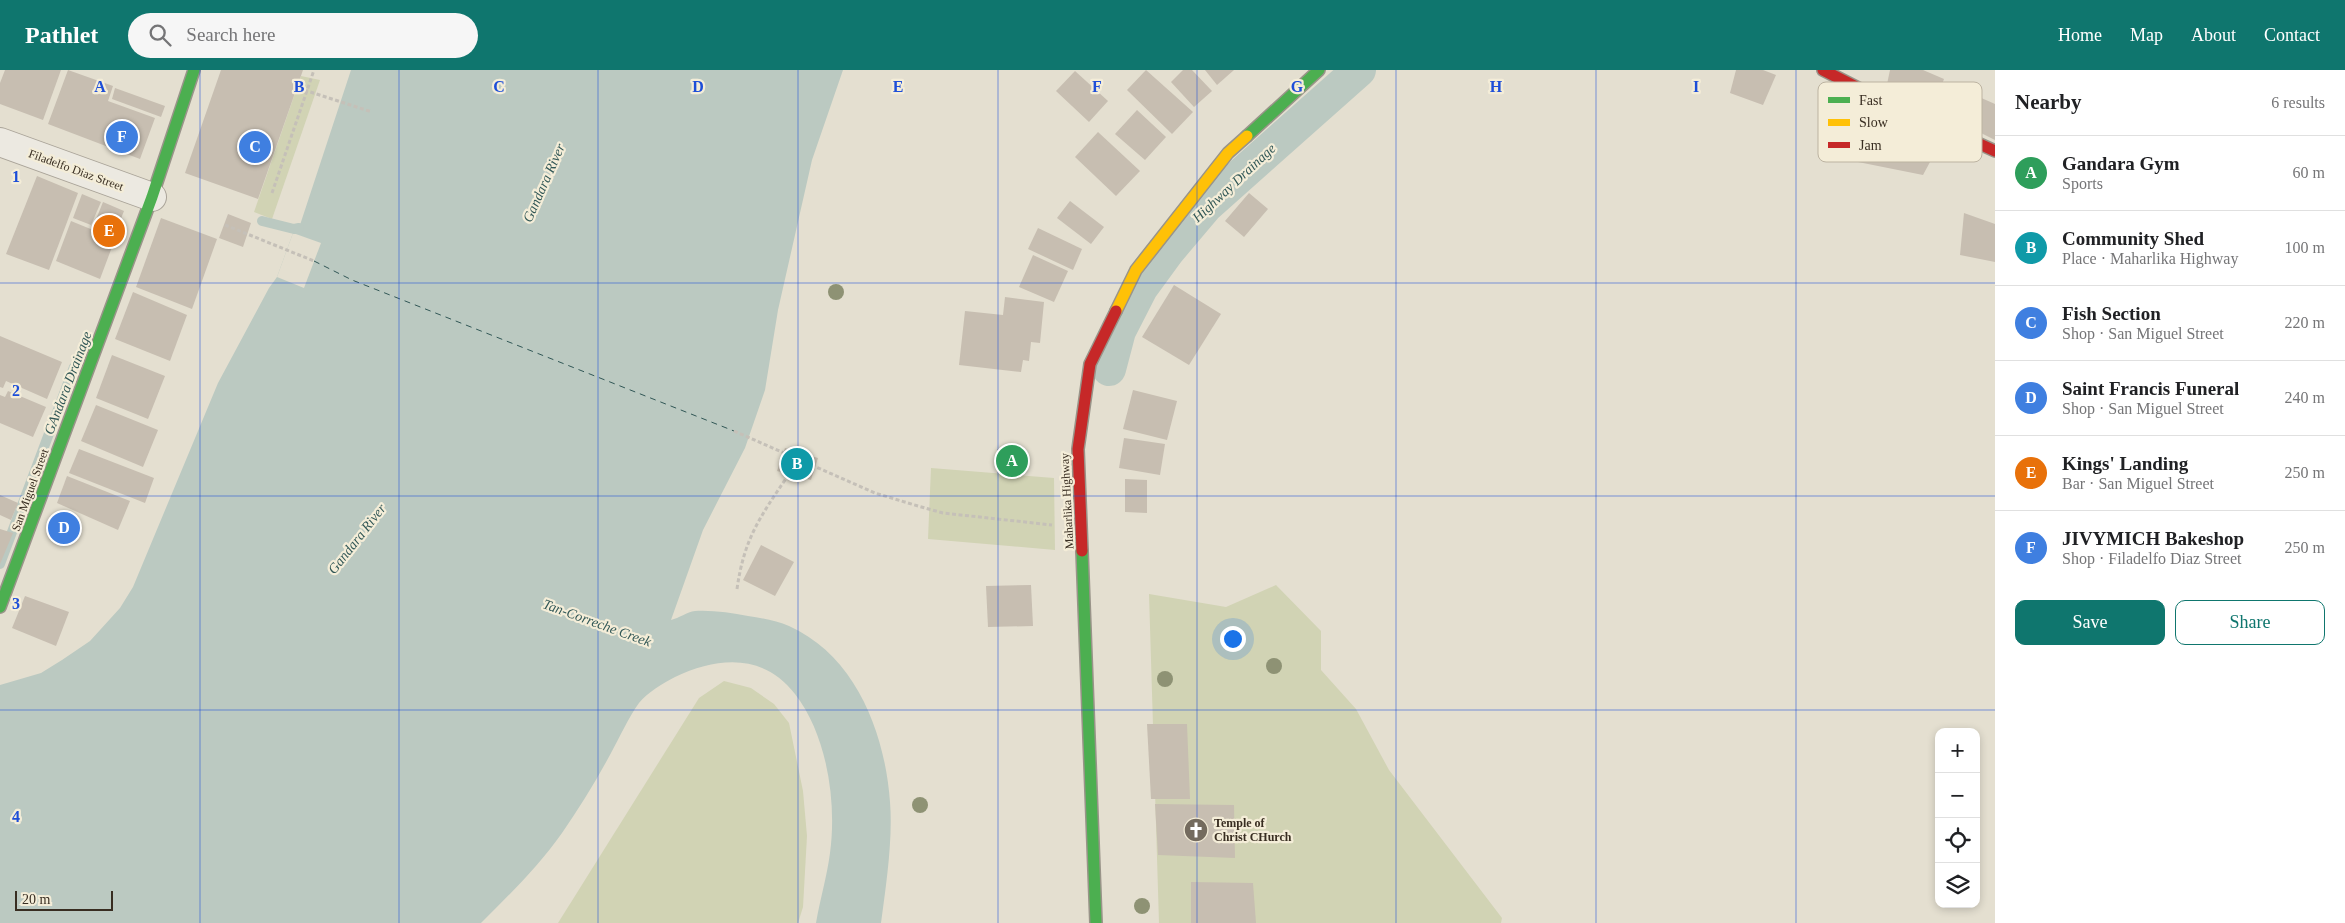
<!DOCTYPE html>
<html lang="en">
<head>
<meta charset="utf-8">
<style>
  body { margin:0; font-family:Georgia,serif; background:#f6f6f6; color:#202124 }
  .controls { position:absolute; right:15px; bottom:15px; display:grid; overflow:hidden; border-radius:10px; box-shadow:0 2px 8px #0003 }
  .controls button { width:45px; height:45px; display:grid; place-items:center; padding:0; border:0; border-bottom:1px solid #e0e0e0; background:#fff; color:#202124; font:25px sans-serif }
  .scale { position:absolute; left:15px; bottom:12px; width:98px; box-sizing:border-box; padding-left:5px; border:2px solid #382d21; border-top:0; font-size:14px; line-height:18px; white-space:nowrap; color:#382d21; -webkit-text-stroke:4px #f4edd8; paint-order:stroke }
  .you { position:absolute; left:1232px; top:568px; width:18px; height:18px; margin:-12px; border:4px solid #fff; border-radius:50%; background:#1a73e8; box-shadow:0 0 0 8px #1a73e833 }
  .badge { display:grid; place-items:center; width:32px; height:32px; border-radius:50%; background:#0f766e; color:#fff; font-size:16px; font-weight:700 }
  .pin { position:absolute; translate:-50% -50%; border:2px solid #fff; box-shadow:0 1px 5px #0006 }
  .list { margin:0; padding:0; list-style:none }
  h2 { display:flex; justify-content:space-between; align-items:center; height:65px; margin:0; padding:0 20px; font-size:21px }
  h2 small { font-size:16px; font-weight:400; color:#757577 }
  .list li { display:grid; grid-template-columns:32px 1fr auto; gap:15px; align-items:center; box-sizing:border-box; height:75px; padding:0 20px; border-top:1px solid #e0e0e0 }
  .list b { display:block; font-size:19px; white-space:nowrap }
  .list p { margin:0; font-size:16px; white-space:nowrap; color:#757577 }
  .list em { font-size:16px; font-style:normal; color:#757577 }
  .actions { display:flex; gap:10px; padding:15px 20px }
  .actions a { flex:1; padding:11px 0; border:1px solid #0f766e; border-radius:10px; text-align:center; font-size:18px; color:#0f766e }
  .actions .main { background:#0f766e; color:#fff }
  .icon { flex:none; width:28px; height:28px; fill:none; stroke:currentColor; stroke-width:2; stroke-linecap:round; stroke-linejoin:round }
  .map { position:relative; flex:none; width:1995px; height:853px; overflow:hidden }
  header { display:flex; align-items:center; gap:30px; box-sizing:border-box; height:70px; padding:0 25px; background:#0f766e; color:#fff }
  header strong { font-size:24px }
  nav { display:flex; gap:28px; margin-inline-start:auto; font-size:18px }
  .search { width:350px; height:45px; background:#f6f6f6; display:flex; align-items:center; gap:12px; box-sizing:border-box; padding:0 18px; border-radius:28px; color:#757577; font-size:19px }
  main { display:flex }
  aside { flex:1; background:#fff }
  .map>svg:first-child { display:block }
</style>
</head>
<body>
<header>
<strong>Pathlet</strong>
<div class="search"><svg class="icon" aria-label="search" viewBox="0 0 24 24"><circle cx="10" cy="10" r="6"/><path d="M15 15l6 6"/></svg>Search here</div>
<nav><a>Home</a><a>Map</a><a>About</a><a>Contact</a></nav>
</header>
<main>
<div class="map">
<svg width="1995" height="853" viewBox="0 0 1995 853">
  <rect width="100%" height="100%" fill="#e4dfd0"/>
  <!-- green -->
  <g fill="#d1d3b4">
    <path d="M301 6 320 10 272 149 254 142Z"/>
    <path d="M931 398 1054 408 1055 480 928 469Z"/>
    <path d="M1276 515 1321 561V600L1356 639 1389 700 1502 848 1501 853H1159L1149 524 1226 537Z"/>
    <path d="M724 611 751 618 774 634 789 653 803 721 807 766 803 837 798 853H558L699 628Z"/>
  </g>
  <!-- water -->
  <path fill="#bbc9c1" d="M351 0H843L812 90 778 240 765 320 745 378 703 460 671 550C679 548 687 542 695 541 713 540 731 543 748 546 762 548 777 551 789 556 856 586 885 663 890 732 893 769 886 816 881 853H816C820 830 827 806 830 783 837 732 827 665 795 624 763 583 718 587 675 607 663 613 647 623 639 633 628 648 620 667 611 683 596 711 580 737 562 763 539 796 509 825 481 853H0V615L41 603 62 590 90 571 120 538 133 517 218 313 269 218 277 207 293 163 299 158Z"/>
  <!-- pier -->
  <path fill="#e4dfd0" d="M293 163 321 173 304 218 277 207Z"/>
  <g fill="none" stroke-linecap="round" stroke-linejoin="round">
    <!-- stream -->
    <g stroke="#bbc9c1" stroke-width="10">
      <path d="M262 151 294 159 299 158"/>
      <path d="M0 494 74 297"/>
    </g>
    <!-- canal -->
    <path stroke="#bbc9c1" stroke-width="34" d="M1109 299 1119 261 1141 218 1168 181 1206 136 1359 0"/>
    <!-- ferry -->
    <path stroke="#315756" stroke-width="1" stroke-dasharray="6 5" stroke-linecap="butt" d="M314 191 352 210 734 361"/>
  </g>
  <!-- building -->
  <g fill="#c7beb1">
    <path d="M5 0H61L43 50 0 34V13Z"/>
    <path d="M68 0 113 16 108 31 155 48 140 89 48 54Z"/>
    <path d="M221 0H303L258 129 185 103Z"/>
    <path d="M1146 0 1193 42 1172 64 1127 20Z"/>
    <path d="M1183 0H1192L1212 21 1194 37 1171 12Z"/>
    <path d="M1205 0H1234L1217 15Z"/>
    <path d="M1736 0H1763L1776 5 1763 35 1730 23Z"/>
    <path d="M1890 0H1923L1944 9 1932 42 1886 19Z"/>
    <path d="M1075 1 1108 31 1089 52 1056 21Z"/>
    <path d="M115 18 165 36 161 47 112 29Z"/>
    <path d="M1970 23 1995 34V70L1957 51Z"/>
    <path d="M1137 40 1166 67 1145 90 1115 64Z"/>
    <path d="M1829 54 1937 79 1923 105 1828 86Z"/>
    <path d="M1098 62 1140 101 1116 126 1075 87Z"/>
    <path d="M37 106 78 123 49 200 6 184Z"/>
    <path d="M1249 123 1268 139 1244 167 1225 151Z"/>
    <path d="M82 124 101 132 91 155 73 148Z"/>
    <path d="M1070 131 1104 157 1091 174 1057 148Z"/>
    <path d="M103 132 124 141 114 166 93 157Z"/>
    <path d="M1964 143 1995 154V192L1960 185Z"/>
    <path d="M228 144 251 153 243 177 219 168Z"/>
    <path d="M161 148 217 169 192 239 136 217Z"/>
    <path d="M71 151 115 169 100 209 56 191Z"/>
    <path d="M1038 158 1082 179 1073 200 1028 179Z"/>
    <path d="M1033 185 1068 201 1054 232 1019 217Z"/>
    <path d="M1174 215 1221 244 1189 295 1142 267Z"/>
    <path d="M133 222 187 245 170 291 115 269Z"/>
    <path d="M1005 227 1044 232 1040 273 1031 272 1029 291 1023 290 1021 302 959 295 965 241 1003 245Z"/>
    <path d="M0 266 62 292 47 329 6 311 3 318 0 317Z"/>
    <path d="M112 285 165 306 148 349 96 328Z"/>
    <path d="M1133 320 1177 331 1167 370 1123 359Z"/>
    <path d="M8 321 46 337 33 367 0 353V325L5 327Z"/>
    <path d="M96 335 158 360 143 397 81 371Z"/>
    <path d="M1124 368 1165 374 1160 405 1119 398Z"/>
    <path d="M785 378 818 388 811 410 777 401Z"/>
    <path d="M79 379 154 408 145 433 69 403Z"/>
    <path d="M997 379 1028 382 1027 402 996 399Z"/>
    <path d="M67 406 130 431 118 460 57 433Z"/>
    <path d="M1125 409 1147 410V443L1125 442Z"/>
    <path d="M0 425 18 433 11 450 0 445Z"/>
    <path d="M0 459 13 463 0 494Z"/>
    <path d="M761 475 794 492 775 526 743 510Z"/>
    <path d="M1031 515 1033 556 988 557 986 516Z"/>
    <path d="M25 526 69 542 56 576 12 558Z"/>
    <path d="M1147 654H1187L1190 729H1151Z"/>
    <path d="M1155 734 1234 735 1235 788 1158 785Z"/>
    <path d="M1191 812 1253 813 1256 853H1191Z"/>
  </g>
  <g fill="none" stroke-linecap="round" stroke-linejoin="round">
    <!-- street casing -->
    <g stroke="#aaa499" stroke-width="30">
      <path id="street" d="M0 72 152 127"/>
    </g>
    <!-- fast casing -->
    <g stroke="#999489" stroke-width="14">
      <g id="fast">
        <path d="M1247 66 1319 0"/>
        <path d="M1082 481 1096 853"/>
        <path d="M0 537 152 127 194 0"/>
      </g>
    </g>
    <!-- slow casing -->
    <g stroke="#999489" stroke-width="14">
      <path id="slow" d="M1116 241 1136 200 1228 83 1247 66"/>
    </g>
    <!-- jam casing -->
    <g stroke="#999489" stroke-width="14">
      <g id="jam">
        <path d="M1823 0 1870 24 1995 81"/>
        <path d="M1082 481 1078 379 1090 294 1116 241"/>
      </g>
    </g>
    <!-- path -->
    <g stroke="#c5c0b8" stroke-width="3" stroke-dasharray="4 2.5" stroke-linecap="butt">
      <path d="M298 18 372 42"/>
      <path d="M272 123 314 0"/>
      <path d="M225 155 314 191"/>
      <path d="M734 361 875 423 918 436 943 443 1052 455"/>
      <path d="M737 519C744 469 760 447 787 407"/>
    </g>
    <!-- street -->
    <use href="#street" stroke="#ece9e1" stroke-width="28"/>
    <!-- fast -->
    <use href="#fast" stroke="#4caf50" stroke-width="11"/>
    <!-- slow -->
    <use href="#slow" stroke="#ffc107" stroke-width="11"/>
    <!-- jam -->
    <use href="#jam" stroke="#c62828" stroke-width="11"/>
  </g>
  <!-- trees -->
  <g fill="#8e9274">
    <circle cx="836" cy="222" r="8"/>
    <circle cx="1274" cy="596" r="8"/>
    <circle cx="1165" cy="609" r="8"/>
    <circle cx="920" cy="735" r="8"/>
    <circle cx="1142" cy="836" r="8"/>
  </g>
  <!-- grid -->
  <path fill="none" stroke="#1d4ed8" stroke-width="1" stroke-opacity="0.55" d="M200 0V853M399 0V853M598 0V853M798 0V853M998 0V853M1197 0V853M1396 0V853M1596 0V853M1796 0V853M0 213H1995M0 426H1995M0 640H1995"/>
  <!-- icons -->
  <defs>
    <g id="church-disc" transform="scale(1.25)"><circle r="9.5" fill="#746b5e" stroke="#f4edd8"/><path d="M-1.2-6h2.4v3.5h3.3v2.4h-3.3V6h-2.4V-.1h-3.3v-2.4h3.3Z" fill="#fff"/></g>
  </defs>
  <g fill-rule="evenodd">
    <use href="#church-disc" x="1196" y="760"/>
  </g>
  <g text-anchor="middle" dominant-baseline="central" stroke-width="4.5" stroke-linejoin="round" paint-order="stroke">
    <!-- street labels -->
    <g font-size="12" fill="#382d21" stroke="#f4edd8">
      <text transform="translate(76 100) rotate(20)">Filadelfo Diaz Street</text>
      <text transform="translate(30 420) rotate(-70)">San Miguel Street</text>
      <text transform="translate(1067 431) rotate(-93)">Maharlika Highway</text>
    </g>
    <!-- poi labels -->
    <g font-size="12" font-weight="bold" fill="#382d21" stroke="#f4edd8" text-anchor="start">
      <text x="1214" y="753">Temple of<tspan x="1214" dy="14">Christ CHurch</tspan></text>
    </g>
    <!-- water labels -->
    <g font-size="14" font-style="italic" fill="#315756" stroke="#f4edd8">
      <text transform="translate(544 113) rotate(-66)">Gandara River</text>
      <text transform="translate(1234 113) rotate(-43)">Highway Drainage</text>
      <text transform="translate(68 313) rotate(-69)">GAndara Drainage</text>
      <text transform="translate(357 469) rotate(-52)">Gandara River</text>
      <text transform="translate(597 553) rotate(20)">Tan-Correche Creek</text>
    </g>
  </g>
  <!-- legend -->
  <rect x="1818" y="12" width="164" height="80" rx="8" fill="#f4edd8" stroke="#bcb3a1" stroke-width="1"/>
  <rect x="1828" y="27" width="22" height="6" fill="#4caf50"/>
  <rect x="1828" y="49" width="22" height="7" fill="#ffc107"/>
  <rect x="1828" y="72" width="22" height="6" fill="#c62828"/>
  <g font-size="14" fill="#382d21">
    <text x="1859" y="35">Fast</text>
    <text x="1859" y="57">Slow</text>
    <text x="1859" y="80">Jam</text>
  </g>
  <g font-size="16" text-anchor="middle" font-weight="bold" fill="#1d4ed8" stroke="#f4edd8" stroke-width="4.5" stroke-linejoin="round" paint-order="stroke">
    <text x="100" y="22">A</text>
    <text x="299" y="22">B</text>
    <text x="499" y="22">C</text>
    <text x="698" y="22">D</text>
    <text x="898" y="22">E</text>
    <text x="1097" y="22">F</text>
    <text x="1297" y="22">G</text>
    <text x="1496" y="22">H</text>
    <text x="1696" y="22">I</text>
    <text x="16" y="112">1</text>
    <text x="16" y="326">2</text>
    <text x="16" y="539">3</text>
    <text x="16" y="752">4</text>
  </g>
</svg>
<div class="controls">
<button>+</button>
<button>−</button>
<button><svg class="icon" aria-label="locate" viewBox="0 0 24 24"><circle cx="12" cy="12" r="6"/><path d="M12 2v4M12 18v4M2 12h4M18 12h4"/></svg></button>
<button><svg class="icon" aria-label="layers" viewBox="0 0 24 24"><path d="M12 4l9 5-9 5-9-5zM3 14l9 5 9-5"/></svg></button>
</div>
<div class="scale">20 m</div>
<div class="you"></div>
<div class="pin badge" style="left:1012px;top:391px;background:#2e9e5b">A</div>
<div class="pin badge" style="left:797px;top:394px;background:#0f9aa8">B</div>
<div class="pin badge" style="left:255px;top:77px;background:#3f7fe0">C</div>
<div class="pin badge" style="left:64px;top:458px;background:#3f7fe0">D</div>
<div class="pin badge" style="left:109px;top:161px;background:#e8710a">E</div>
<div class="pin badge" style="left:122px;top:67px;background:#3f7fe0">F</div>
</div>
<aside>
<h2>Nearby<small>6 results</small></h2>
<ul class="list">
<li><span class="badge" style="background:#2e9e5b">A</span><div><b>Gandara Gym</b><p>Sports</p></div><em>60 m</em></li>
<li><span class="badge" style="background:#0f9aa8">B</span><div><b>Community Shed</b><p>Place · Maharlika Highway</p></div><em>100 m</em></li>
<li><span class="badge" style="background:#3f7fe0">C</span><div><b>Fish Section</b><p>Shop · San Miguel Street</p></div><em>220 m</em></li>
<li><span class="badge" style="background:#3f7fe0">D</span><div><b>Saint Francis Funeral</b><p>Shop · San Miguel Street</p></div><em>240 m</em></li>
<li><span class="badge" style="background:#e8710a">E</span><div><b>Kings' Landing</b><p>Bar · San Miguel Street</p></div><em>250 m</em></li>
<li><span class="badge" style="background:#3f7fe0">F</span><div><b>JIVYMICH Bakeshop</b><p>Shop · Filadelfo Diaz Street</p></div><em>250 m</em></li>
</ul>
<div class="actions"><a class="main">Save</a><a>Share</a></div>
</aside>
</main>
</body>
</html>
